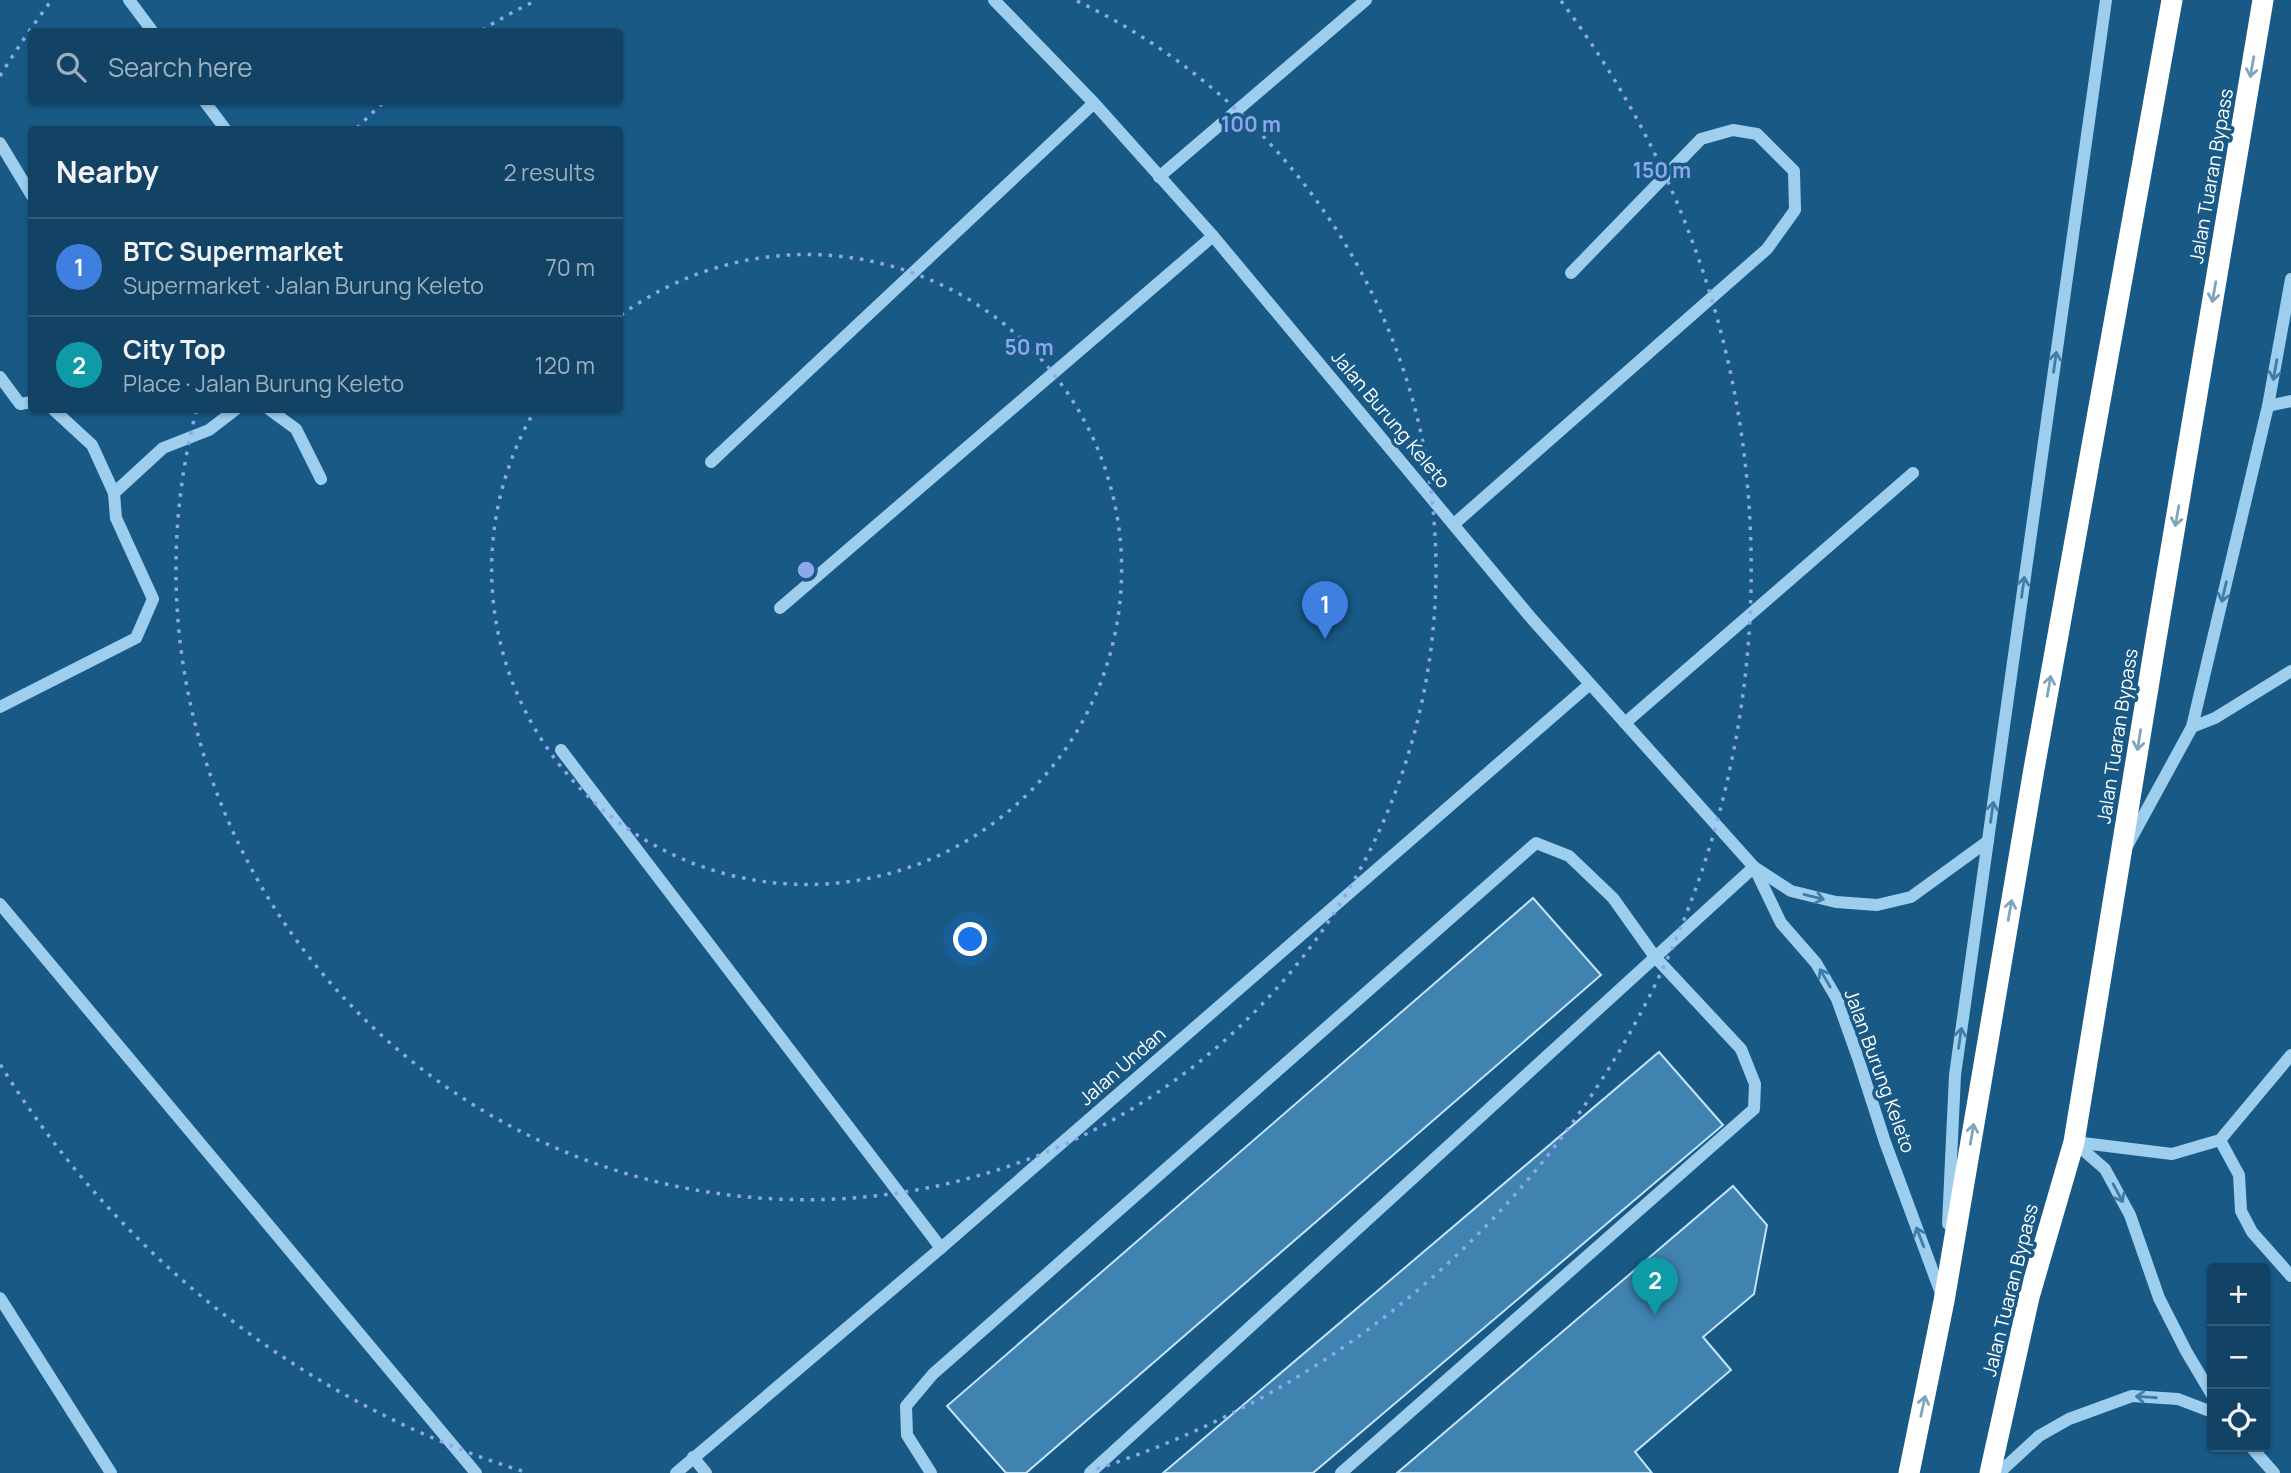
<!DOCTYPE html>
<html lang="en">
<head>
<meta charset="utf-8">
<style>
  body { margin:0; font-family:Manrope,sans-serif; background:#1f4e6d; color:#f1f3f6 }
  .controls { position:absolute; right:21px; bottom:21px; display:grid; overflow:hidden; border-radius:7px; box-shadow:0 2px 5px #0004 }
  .controls button { width:63px; height:63px; display:grid; place-items:center; padding:0; border:0; border-bottom:2px solid #315c78; background:#124364; color:#f1f3f6; font:35px sans-serif }
  .you { position:absolute; left:971px; top:940px; width:24px; height:24px; margin:-18px; border:5px solid #fff; border-radius:50%; background:#1a73e8; box-shadow:0 0 0 10px #1a73e833 }
  .badge { display:grid; place-items:center; width:46px; height:46px; border-radius:50%; background:#ffb75a; color:#fff; font-size:23px; font-weight:700 }
  .pin { position:absolute; translate:-50% -58px; filter:drop-shadow(0 2px 4px #0008) }
  .pin::after { content:''; position:absolute; top:37px; width:24px; height:21px; background:inherit; clip-path:polygon(0 0,100% 0,50% 100%) }
  .list { margin:0; padding:0; list-style:none }
  h2 { display:flex; justify-content:space-between; align-items:center; height:91px; margin:0; padding:0 28px; font-size:30px }
  h2 small { font-size:23px; font-weight:400; color:#9cb0bf }
  .list li { display:grid; grid-template-columns:46px 1fr auto; gap:21px; align-items:center; box-sizing:border-box; height:98px; padding:0 28px; border-top:2px solid #315c78 }
  .list b { display:block; font-size:26px; white-space:nowrap }
  .list p { margin:0; font-size:23px; white-space:nowrap; color:#9cb0bf }
  .list em { font-size:23px; font-style:normal; color:#9cb0bf }
  .icon { flex:none; width:38px; height:38px; fill:none; stroke:currentColor; stroke-width:2; stroke-linecap:round; stroke-linejoin:round }
  .map { position:relative; flex:none; width:2291px; height:1473px; overflow:hidden }
  .search { position:absolute; background:#124364; box-shadow:0 2px 5px #0004; left:28px; top:28px; width:595px; height:77px; display:flex; align-items:center; gap:18px; box-sizing:border-box; padding:0 24px; border-radius:7px; color:#9cb0bf; font-size:26px }
  .panel { position:absolute; background:#124364; box-shadow:0 2px 5px #0004; left:28px; top:126px; width:595px; height:287px; border-radius:7px }
  .map>svg:first-child { display:block }
</style>
</head>
<body>
<div class="map">
<svg width="2291" height="1473" viewBox="0 0 2291 1473">
  <rect width="100%" height="100%" fill="#185986"/>
  <!-- building -->
  <g fill="#4083b0" stroke="#c4e4f9" stroke-width="2">
    <path d="M1533 898 1601 975 1026 1473H1006L947 1406Z"/>
    <path d="M1659 1052 1723 1125 1313 1473H1163Z"/>
    <path d="M1733 1186 1767 1225 1754 1294 1703 1337 1731 1370 1635 1452 1652 1473H1397Z"/>
  </g>
  <g fill="none" stroke-linecap="round" stroke-linejoin="round">
    <!-- minor -->
    <g stroke="#9eceed" stroke-width="12">
      <path d="M129 0 153 32"/>
      <path d="M994 0 1094 103 1213 236 1532 619 1754 867 1791 891 1836 902 1877 905 1911 897 1988 841"/>
      <path d="M205 102 226 130"/>
      <path d="M0 143 32 196"/>
      <path d="M1159 177 1366 0"/>
      <path d="M0 377 20 404 32 402"/>
      <path d="M2268 406 2291 401"/>
      <path d="M270 410 296 429 321 479"/>
      <path d="M711 462 1094 103"/>
      <path d="M114 493 163 448 209 430 235 410"/>
      <path d="M1454 524 1767 249 1795 210 1794 171 1757 134 1733 130 1701 139 1571 273"/>
      <path d="M780 608 1213 236"/>
      <path d="M0 707 136 638 153 599 116 518 114 493 92 445 54 410"/>
      <path d="M1625 723 1913 473"/>
      <path d="M2192 727 2215 718 2291 671"/>
      <path d="M561 750 941 1248"/>
      <path d="M2127 846 2192 727 2268 406 2291 279"/>
      <path d="M1754 867 1781 923 1816 963 1837 999 1858 1058 1885 1142 1942 1296"/>
      <path d="M0 904 476 1473"/>
      <path d="M2220 1140 2239 1175 2241 1211 2252 1232 2291 1276"/>
      <path d="M2074 1142 2105 1169 2130 1215 2159 1298 2186 1351 2212 1395"/>
      <path d="M2075 1142 2172 1154 2220 1140 2291 1055"/>
      <path d="M1948 1224 1955 1075 2106 0"/>
      <path d="M0 1298 111 1473"/>
      <path d="M2251 1447 2274 1473"/>
      <path d="M693 1457 706 1473"/>
      <path d="M676 1473 941 1248 1590 684"/>
      <path d="M931 1473 907 1435 906 1406 933 1374 1536 843 1569 856 1613 898 1655 957 1741 1049 1755 1084 1754 1109 1341 1473"/>
      <path d="M1090 1473 1754 867"/>
      <path d="M1999 1473 2039 1436 2069 1419 2132 1396 2178 1399 2212 1412"/>
    </g>
    <!-- highway -->
    <g stroke="#fff" stroke-width="21">
      <path d="M1909 1473 1944 1301 2034 769 2172 0"/>
      <path d="M1990 1473 2029 1297 2074 1142 2153 657 2263 0"/>
    </g>
  </g>
  <!-- one-way arrows -->
  <defs><path id="oneway-shaft" d="M-6 0H5M1.5-3L5.5 0L1.5 3" fill="none" stroke-width="1.6" stroke-linecap="round" stroke-linejoin="round" transform="scale(1.75)"/></defs>
  <g stroke="#80a4bc">
    <use href="#oneway-shaft" transform="translate(2252 67) rotate(100)"/>
    <use href="#oneway-shaft" transform="translate(2214 292) rotate(100)"/>
    <use href="#oneway-shaft" transform="translate(2177 516) rotate(100)"/>
    <use href="#oneway-shaft" transform="translate(2049 686) rotate(-80)"/>
    <use href="#oneway-shaft" transform="translate(2139 740) rotate(99)"/>
    <use href="#oneway-shaft" transform="translate(2010 910) rotate(-80)"/>
    <use href="#oneway-shaft" transform="translate(1972 1134) rotate(-80)"/>
    <use href="#oneway-shaft" transform="translate(1923 1406) rotate(-78)"/>
  </g>
  <g stroke="#407ca5">
    <use href="#oneway-shaft" transform="translate(2055 362) rotate(-82)"/>
    <use href="#oneway-shaft" transform="translate(2275 370) rotate(100)"/>
    <use href="#oneway-shaft" transform="translate(2023 587) rotate(-82)"/>
    <use href="#oneway-shaft" transform="translate(2224 592) rotate(103)"/>
    <use href="#oneway-shaft" transform="translate(1992 812) rotate(-82)"/>
    <use href="#oneway-shaft" transform="translate(1814 897) rotate(14)"/>
    <use href="#oneway-shaft" transform="translate(1825 978) rotate(-120)"/>
    <use href="#oneway-shaft" transform="translate(1960 1038) rotate(-82)"/>
    <use href="#oneway-shaft" transform="translate(2118 1193) rotate(62)"/>
    <use href="#oneway-shaft" transform="translate(1920 1237) rotate(-111)"/>
    <use href="#oneway-shaft" transform="translate(2146 1397) rotate(-176)"/>
  </g>
  <!-- distance rings -->
  <g fill="none" stroke="#8ea6ec" stroke-width="3.5" stroke-dasharray="3.5 7">
    <path d="M621 315A315 315 0 1 1 535 410"/>
    <path d="M357 128A630 630 0 0 1 384 102M482 30A630 630 0 0 1 535 1M1077 1A630 630 0 1 1 196 412"/>
    <path d="M522 1471A945 945 0 0 1 0 1064M0 76A945 945 0 0 1 51 1M1561 1A945 945 0 0 1 1090 1471"/>
  </g>
  <g text-anchor="middle" dominant-baseline="central" stroke-width="7" stroke-linejoin="round" paint-order="stroke">
    <!-- street labels -->
    <g font-size="19" fill="#fff" stroke="#185986">
      <text transform="translate(2211 176) rotate(-80)">Jalan Tuaran Bypass</text>
      <text transform="translate(1391 419) rotate(50)">Jalan Burung Keleto</text>
      <text transform="translate(2117 736) rotate(-81)">Jalan Tuaran Bypass</text>
      <text transform="translate(1122 1066) rotate(-41)">Jalan Undan</text>
      <text transform="translate(1880 1071) rotate(70)">Jalan Burung Keleto</text>
      <text transform="translate(2010 1290) rotate(-76)">Jalan Tuaran Bypass</text>
    </g>
  </g>
  <circle cx="806" cy="570" r="10" fill="#8ea6ec" stroke="#185986" stroke-width="3.5"/>
  <g font-size="21" text-anchor="middle" font-weight="bold" fill="#8ea6ec" stroke="#185986" stroke-width="7" stroke-linejoin="round" paint-order="stroke">
    <text x="1251" y="132">100 m</text>
    <text x="1662" y="178">150 m</text>
    <text x="1029" y="355">50 m</text>
  </g>
</svg>
<div class="controls">
<button>+</button>
<button>−</button>
<button><svg class="icon" aria-label="locate" viewBox="0 0 24 24"><circle cx="12" cy="12" r="6"/><path d="M12 2v4M12 18v4M2 12h4M18 12h4"/></svg></button>
</div>
<div class="you"></div>
<div class="pin badge" style="left:1325px;top:639px;background:#3f7fe0">1</div>
<div class="pin badge" style="left:1655px;top:1315px;background:#0f9aa8">2</div>
<div class="search"><svg class="icon" aria-label="search" viewBox="0 0 24 24"><circle cx="10" cy="10" r="6"/><path d="M15 15l6 6"/></svg>Search here</div>
<section class="panel">
<h2>Nearby<small>2 results</small></h2>
<ul class="list">
<li><span class="badge" style="background:#3f7fe0">1</span><div><b>BTC Supermarket</b><p>Supermarket · Jalan Burung Keleto</p></div><em>70 m</em></li>
<li><span class="badge" style="background:#0f9aa8">2</span><div><b>City Top</b><p>Place · Jalan Burung Keleto</p></div><em>120 m</em></li>
</ul>
</section>
</div>
</body>
</html>
